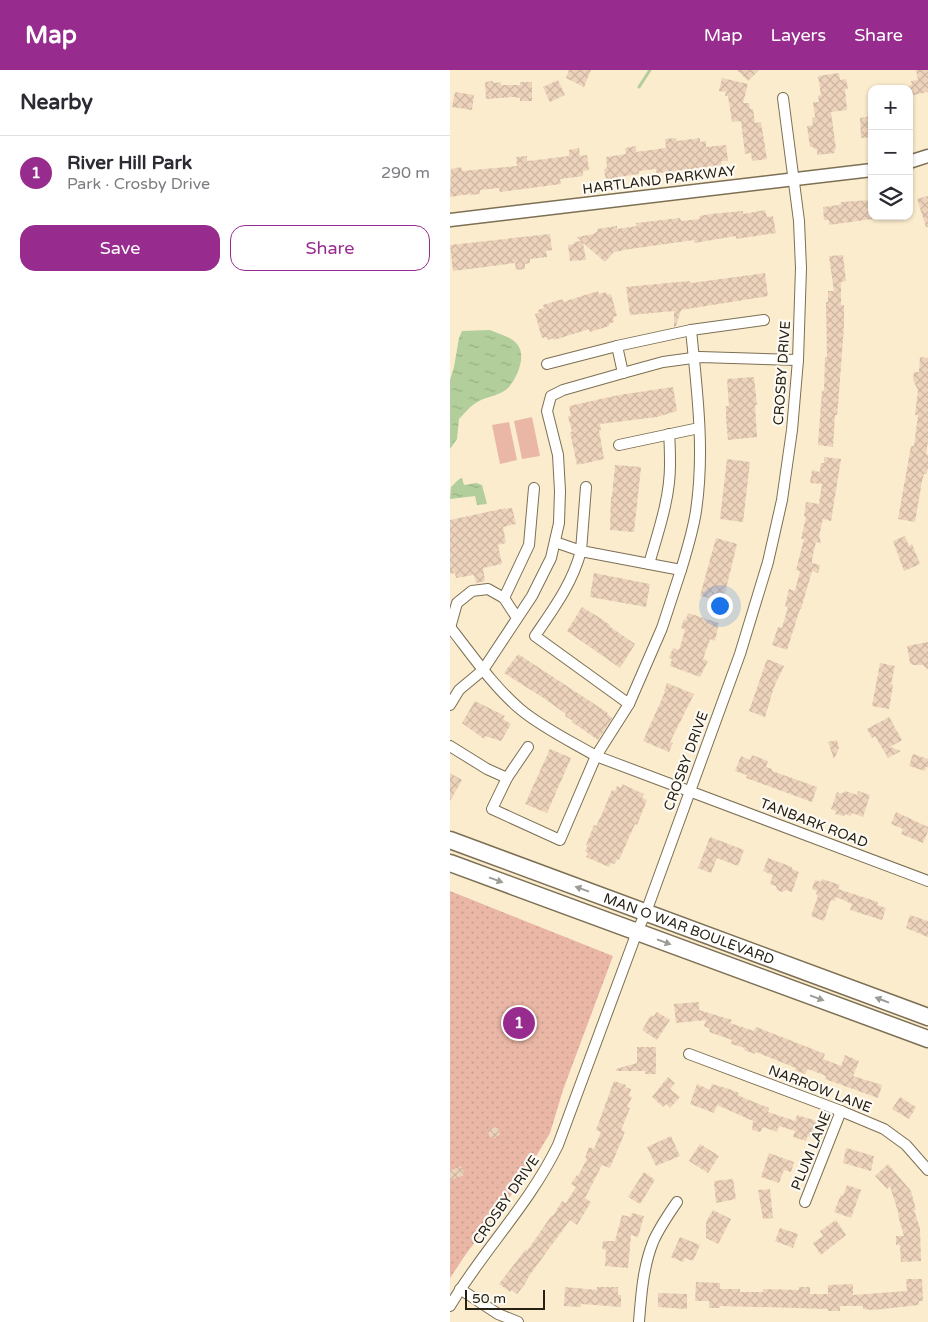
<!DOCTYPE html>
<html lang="en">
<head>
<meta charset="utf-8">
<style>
  body { margin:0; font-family:"Varela Round",sans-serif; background:#f2f2f3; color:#2b2b33 }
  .controls { position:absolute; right:15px; top:15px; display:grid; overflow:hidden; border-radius:10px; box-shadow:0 1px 4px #0004 }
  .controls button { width:45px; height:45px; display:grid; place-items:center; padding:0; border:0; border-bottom:1px solid #e1e1e2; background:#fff; color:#2b2b33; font:25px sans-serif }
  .scale { position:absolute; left:15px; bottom:12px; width:80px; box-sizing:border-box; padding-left:5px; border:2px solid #262015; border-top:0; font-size:14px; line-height:18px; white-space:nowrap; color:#262015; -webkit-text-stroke:4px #fdfaf4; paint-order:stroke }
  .you { position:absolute; left:269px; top:535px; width:18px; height:18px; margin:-12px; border:4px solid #fff; border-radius:50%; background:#1a73e8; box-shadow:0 0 0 8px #1a73e833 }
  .badge { display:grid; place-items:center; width:32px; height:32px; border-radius:50%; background:#982c8e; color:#fff; font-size:16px; font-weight:700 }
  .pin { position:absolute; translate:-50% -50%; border:2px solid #fff; box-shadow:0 1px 5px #0006 }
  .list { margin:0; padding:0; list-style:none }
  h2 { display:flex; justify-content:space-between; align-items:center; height:65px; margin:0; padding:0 20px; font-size:21px }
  h2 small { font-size:16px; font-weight:400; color:#7c7c81 }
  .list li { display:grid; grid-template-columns:32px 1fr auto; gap:15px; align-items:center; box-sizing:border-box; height:75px; padding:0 20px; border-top:1px solid #e1e1e2 }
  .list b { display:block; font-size:19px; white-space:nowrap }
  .list p { margin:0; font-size:16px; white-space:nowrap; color:#7c7c81 }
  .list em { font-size:16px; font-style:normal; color:#7c7c81 }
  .actions { display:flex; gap:10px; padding:15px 20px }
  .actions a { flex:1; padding:11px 0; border:1px solid #982c8e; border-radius:15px; text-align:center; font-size:18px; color:#982c8e }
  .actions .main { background:#982c8e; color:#fff }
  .icon { flex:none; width:28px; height:28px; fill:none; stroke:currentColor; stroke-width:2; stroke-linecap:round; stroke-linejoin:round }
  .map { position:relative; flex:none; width:478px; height:1252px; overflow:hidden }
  header { display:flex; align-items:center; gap:30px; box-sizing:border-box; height:70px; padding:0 25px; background:#982c8e; color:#fff }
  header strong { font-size:24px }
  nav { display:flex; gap:28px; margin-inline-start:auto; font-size:18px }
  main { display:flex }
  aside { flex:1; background:#fff }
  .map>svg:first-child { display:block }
</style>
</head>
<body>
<header>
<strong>Map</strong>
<nav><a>Map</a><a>Layers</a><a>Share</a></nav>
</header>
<main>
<aside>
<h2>Nearby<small></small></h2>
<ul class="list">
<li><span class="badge">1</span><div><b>River Hill Park</b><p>Park · Crosby Drive</p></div><em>290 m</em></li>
</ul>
<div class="actions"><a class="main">Save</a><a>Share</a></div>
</aside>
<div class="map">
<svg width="478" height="1252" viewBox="0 0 478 1252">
  <defs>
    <pattern id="park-dots" width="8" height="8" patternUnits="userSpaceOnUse" patternTransform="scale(1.25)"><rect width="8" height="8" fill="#eab7a6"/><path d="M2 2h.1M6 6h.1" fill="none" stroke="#c99d8e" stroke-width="1.8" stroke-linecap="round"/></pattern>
    <pattern id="water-ripples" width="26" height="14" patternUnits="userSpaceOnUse" patternTransform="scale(1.25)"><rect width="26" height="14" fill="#b2ce9a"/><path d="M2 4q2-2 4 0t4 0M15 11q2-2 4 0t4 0" fill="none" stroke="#99b184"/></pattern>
    <pattern id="building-cross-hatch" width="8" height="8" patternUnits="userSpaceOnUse" patternTransform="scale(1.25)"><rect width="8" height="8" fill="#eed3bc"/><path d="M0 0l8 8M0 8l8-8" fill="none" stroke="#ccb5a1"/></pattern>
  </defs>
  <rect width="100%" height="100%" fill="#fbeccd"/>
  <!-- grass -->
  <g fill="#eab7a6">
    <path d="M82 347 90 386 72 389 64 351Z"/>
    <path d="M59 352 67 390 50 394 42 355Z"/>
  </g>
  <!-- park -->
  <path fill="url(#park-dots)" d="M0 821 163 886 113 1020 100 1063 69 1115 16 1184 0 1208Z"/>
  <!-- water -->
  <g fill="url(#water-ripples)">
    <path d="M40 260C48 264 59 266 65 272 78 283 68 307 58 318 49 326 39 326 29 331 21 335 15 343 9 349L7 369 0 379V310L4 297 9 268 12 261Z"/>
    <path d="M12 408 14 415 26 413 32 415 37 434 27 435 25 426 0 429 1 417 8 410Z"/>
  </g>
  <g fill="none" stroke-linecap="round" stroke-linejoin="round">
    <!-- stream -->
    <path stroke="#b2ce9a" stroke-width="3" d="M189 17 200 0"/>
  </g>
  <!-- building -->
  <g fill="url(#building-cross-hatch)">
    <path d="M119 0H141L134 17 116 8Z"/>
    <path d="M287 0H309L298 11Z"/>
    <path d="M466 0H478V22L459 26V16L462 15 461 11 468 10Z"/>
    <path d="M389 3 390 10 396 9 398 19H395L397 40 381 42 386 79 384 80 385 83 367 85V79H364L363 77H360L357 56 363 55 362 48 365 47 363 32H369L368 26 371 25 368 6Z"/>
    <path d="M272 8 298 14 293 33H299L300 39H303L305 53 311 52 317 89 302 91 301 83 295 84 291 51 282 52 278 26H275L276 22 269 21Z"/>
    <path d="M108 10 115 25 100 32 93 17Z"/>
    <path d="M43 11V13L51 12V15H70V12H82V31H70V28L63 27 36 29 35 12Z"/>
    <path d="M5 22 24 25 22 40 2 37Z"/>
    <path d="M422 46V67L411 68 410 48Z"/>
    <path d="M226 68 227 71 250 68V72L256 71V77L276 75 278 91H271L272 95 219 102 206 103V99L189 101V104L168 107V109L156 111 154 99 157 98 156 87 176 84 175 78 186 76V82L216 78 215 69Z"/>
    <path d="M129 78 130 86 137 85 139 100 133 101V106L110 109 111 114 50 122 49 118 30 120V124L20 125V124L0 127 1 99 11 97 12 101 67 96 66 87 77 86V91L87 90 119 86V80Z"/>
    <path d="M478 126V157H476L467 129Z"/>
    <path d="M422 130V149L379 155V150H374L373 137 388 135 391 134V132Z"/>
    <path d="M315 140 317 147 323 146 326 163 286 169V166L244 173V170L180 179 164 182 155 192 133 173 136 190 120 191 118 175 124 174V172L131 171 127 167 144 164V163L147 162V159L167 156V159L187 156 186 153 230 148 231 151 250 149 249 146 261 144 293 141V144Z"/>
    <path d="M100 164 102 180 96 181 97 187 80 189V193L75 194V199L66 200 65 193 3 201 0 175Z"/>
    <path d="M393 185 396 211 391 212V235H394V256L388 336 387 345H385L383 377 368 375 372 320 374 321 375 287H377L376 232H378V221H384L379 186Z"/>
    <path d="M315 203 318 226 231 240 226 256 224 257V241L180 245 176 217 228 212 240 211 241 213Z"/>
    <path d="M148 221 149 224 156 222 157 225 161 224 167 246 163 247 164 252 159 254V256L140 262 139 259 104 270 103 268 98 270 97 267 92 268 85 244 89 243 88 240 94 238 93 235 113 229 114 232 119 230Z"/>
    <path d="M470 287 478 288V372L476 384 478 385V399L476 404H474L472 411 465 452 448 449 461 376H464L468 345H465L468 320 463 310 464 302H469Z"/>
    <path d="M304 307 307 335H305L307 367 278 370 276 349V336H279L277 309Z"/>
    <path d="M223 317 227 341 207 347 150 354 151 360H149L154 389 127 395 120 362H122L118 346H121L119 336 169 325Z"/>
    <path d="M374 387 391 389 381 451 373 449 369 466 371 473 366 472 362 489V493L370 495 368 503 362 501 351 539H350L337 580 322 575 328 557 332 558 338 537 335 536 339 519 345 521 350 501 346 500 354 469H351L356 447 354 446 356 432 369 434 372 414 360 413 362 400 370 402 371 393H374Z"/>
    <path d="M277 389 300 392 293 452 270 449Z"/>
    <path d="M165 395 191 397 184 462 160 460 161 427H162Z"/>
    <path d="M56 438V439L62 438 66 454 53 457 56 473 48 475 52 494 33 498 35 511 26 513 24 505 6 508 5 503 0 504V450Z"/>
    <path d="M455 466 459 476 462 474 470 494 454 501 443 471Z"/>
    <path d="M266 468 287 474 273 531 250 526Z"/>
    <path d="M144 503 200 514 196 537 140 527Z"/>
    <path d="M132 537 150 548 160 555 159 556 185 574 170 598 117 561Z"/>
    <path d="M238 543 269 553 265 571 260 569 253 589 258 591 250 607 220 596 222 589 219 588 223 578 229 580 235 560 231 558 234 549 236 550Z"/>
    <path d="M478 572V600L473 595H462L460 593 457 576Z"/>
    <path d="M68 584 158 643 157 644 162 648 148 670 122 652 123 651 115 646 116 644 95 629 54 603Z"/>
    <path d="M317 589 334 596 324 617 315 647 299 641Z"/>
    <path d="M430 593 445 596 441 614 443 615 439 639 422 636Z"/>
    <path d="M217 613 244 624 220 672 223 673 219 682 193 671 215 622 214 621Z"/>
    <path d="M25 631 55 646 53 649 61 654 51 671 35 666 34 669 12 653Z"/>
    <path d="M439 647 452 670 440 677 451 681 438 688 425 666 422 668 417 659Z"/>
    <path d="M387 670 389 678 384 689 378 672Z"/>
    <path d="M100 679 121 688 97 743 75 734Z"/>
    <path d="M463 684 478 689V697H476L475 701 459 696Z"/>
    <path d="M302 685 318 691 316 697 322 699V701L367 717 362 732 296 708 297 705 285 701 291 686 300 690Z"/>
    <path d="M0 703 12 710 0 731Z"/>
    <path d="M172 714 194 724 192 728 197 730 187 755 185 754 169 790 167 789 165 794 161 793 159 797 136 787 138 783 135 781 138 776 136 775 144 755 146 756 151 746 162 720 165 721 167 716 171 718Z"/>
    <path d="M395 721 407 725 408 721 420 725 413 747 402 743 401 746 395 744 394 746 385 744 386 741 381 739 387 722 391 724Z"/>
    <path d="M446 742 478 757V761L473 773 451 764 453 759 441 754Z"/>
    <path d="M260 767 294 780 288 796 267 788 261 803 248 798Z"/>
    <path d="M318 788 342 797V799L349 802 342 822 336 820 332 822 327 820 326 816 320 814 323 805 313 801Z"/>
    <path d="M372 809 390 815 388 819 428 832 427 835 436 838 432 850 400 840 402 834 386 827 385 831 381 830 374 851 361 846 368 826 366 824 367 821 362 819 365 810 371 812Z"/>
    <path d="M460 845 478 851V867L456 858Z"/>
    <path d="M249 932V940L282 950 280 953 304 961 306 957 314 960 375 984 373 989 391 996 395 985 409 991 403 1006 432 1015 428 1028 375 1009 376 1006 358 999 355 1004 345 1000 346 998 306 982 305 984 294 980 295 978 281 974 282 970 259 962 260 959 254 956 256 950 226 953 224 934Z"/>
    <path d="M207 942 220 950 207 970 192 960 201 945 203 947Z"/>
    <path d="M187 977H206V1004H195V1001H166V999L187 993Z"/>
    <path d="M218 1007 225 1013 220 1019 230 1027 220 1038 216 1034 213 1037 202 1027Z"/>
    <path d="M164 1011 176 1015 175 1017 181 1019 179 1026 182 1027 177 1037 180 1038 171 1060 175 1062 160 1098 152 1095 135 1128 141 1132 127 1155 120 1150 79 1206 75 1214 67 1224 61 1220 60 1222 49 1214 76 1179 77 1181 102 1145 103 1146 112 1131 116 1133 126 1117 121 1114 127 1105 128 1106 137 1089 135 1088 139 1077 144 1079 151 1062 146 1060Z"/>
    <path d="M247 1014 260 1020 262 1014 279 1019 289 1023 288 1025 294 1028 319 1038 318 1042 345 1051 347 1045 367 1051 361 1067 358 1065 356 1071 343 1067 345 1061 329 1056 327 1062 313 1057 310 1062 302 1060 303 1051 267 1035 264 1043 240 1034Z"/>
    <path d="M450 1027 466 1037 459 1049 442 1039Z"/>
    <path d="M42 1057 48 1058 50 1064 46 1068 40 1067 38 1062Z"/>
    <path d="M221 1066 230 1086 206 1096 197 1077Z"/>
    <path d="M250 1074 269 1086 258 1103 239 1091Z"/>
    <path d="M396 1078 424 1086 421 1101 393 1093Z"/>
    <path d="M319 1083 344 1092 341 1102 334 1100 329 1113 311 1107Z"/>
    <path d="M438 1094 461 1121 466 1140H464L470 1158 471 1191 451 1192 450 1175H446V1166H454L448 1145H449L440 1116 437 1119 425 1106Z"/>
    <path d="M11 1096 15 1105 0 1110V1101Z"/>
    <path d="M194 1102 205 1110 190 1134 178 1127Z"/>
    <path d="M283 1109 286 1129 266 1133 264 1111Z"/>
    <path d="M397 1115 411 1120 401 1148 384 1142 391 1125 393 1126Z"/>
    <path d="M320 1119 323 1148 313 1149 308 1120Z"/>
    <path d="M263 1140 281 1149 268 1174 256 1168V1152Z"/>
    <path d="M182 1143 194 1146 188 1167 181 1165 178 1198 155 1196 156 1180 152 1179 153 1171H165L172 1145 181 1147Z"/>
    <path d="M386 1150 396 1165 371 1185 363 1173 373 1166 370 1161Z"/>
    <path d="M330 1158 348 1164 343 1178 325 1171Z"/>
    <path d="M230 1167 250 1175 243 1191 235 1188 233 1192 221 1187Z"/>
    <path d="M456 1209H472L473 1231H469V1235L423 1240 413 1239V1236H390V1241H378V1239L347 1238 270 1236V1238H259V1231H245L246 1212 270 1213V1219H290V1222H313V1219L349 1220V1217H360V1224H378V1215L403 1214V1225L457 1221Z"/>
    <path d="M115 1217 147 1220V1217H168V1225H171V1237L131 1234V1237L114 1236Z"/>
    <path d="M208 1223 237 1224V1239L208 1237Z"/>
  </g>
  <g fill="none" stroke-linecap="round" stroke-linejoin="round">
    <!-- minor casing -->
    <g stroke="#7c6f53" stroke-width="12">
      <g id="minor">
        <path d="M167 276 173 303"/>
        <path d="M97 294 167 276 241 260 314 250"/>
        <path d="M169 375 249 358"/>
        <path d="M105 472 131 481C122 514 104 538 85 566L179 634 212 558 231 500 131 481 136 417"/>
        <path d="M199 494C208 462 220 429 220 395 220 385 220 374 219 364"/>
        <path d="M231 500C237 480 243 461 246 441 255 381 247 320 241 260"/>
        <path d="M54 528 79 475 84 418"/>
        <path d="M0 557C22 585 43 616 70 639 91 657 122 672 146 686L478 811"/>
        <path d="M0 558 7 533 22 521 38 519 54 528 67 548"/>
        <path d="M0 635 9 620 33 600 82 526 101 488 109 453 110 421 108 385 97 341 101 326 113 320 173 303 213 292 250 287 348 290"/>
        <path d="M0 676 37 699 57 708 42 739 110 770 146 686 179 634"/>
        <path d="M57 708 78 677"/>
        <path d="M239 984 391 1041 434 1059 456 1075 478 1100"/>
        <path d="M355 1132 391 1041"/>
        <path d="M10 1219 48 1244 68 1252"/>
        <path d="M0 1236C33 1180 79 1135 108 1075L187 862 196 842 290 584 318 492 332 430 342 360 348 290 351 198 349 151 333 28"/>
        <path d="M189 1252C191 1226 193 1197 203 1172 209 1158 218 1145 227 1132"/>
      </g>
    </g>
    <!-- tertiary casing -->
    <g stroke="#7c6f53" stroke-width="15">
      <g id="tertiary">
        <path d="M459 92 478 86"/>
        <path d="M0 150 422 100"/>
      </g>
    </g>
    <!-- primary casing -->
    <g stroke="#7c6f53" stroke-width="19">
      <g id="primary">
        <path id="s1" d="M0 770 478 947"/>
        <path d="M0 793 478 969"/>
      </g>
    </g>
    <!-- minor -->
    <use href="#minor" stroke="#fff" stroke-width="10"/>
    <!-- tertiary -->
    <use href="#tertiary" stroke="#fff" stroke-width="12"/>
    <!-- primary -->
    <use href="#primary" stroke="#fff" stroke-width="16"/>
  </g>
  <!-- one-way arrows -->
  <defs><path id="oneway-solid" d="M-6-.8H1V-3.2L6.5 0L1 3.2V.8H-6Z" transform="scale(1.25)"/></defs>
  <g fill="#9d9b96">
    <use href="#oneway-solid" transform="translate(46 810) rotate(20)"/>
    <use href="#oneway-solid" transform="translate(132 819) rotate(-160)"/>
    <use href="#oneway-solid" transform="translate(214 872) rotate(20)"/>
    <use href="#oneway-solid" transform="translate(367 928) rotate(20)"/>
    <use href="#oneway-solid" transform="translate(432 930) rotate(-159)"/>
  </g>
  <g text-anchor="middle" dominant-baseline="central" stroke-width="4.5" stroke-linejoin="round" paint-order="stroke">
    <!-- street labels -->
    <g font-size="14" fill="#262015" stroke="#fdfaf4">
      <text transform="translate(209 110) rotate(-7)">HARTLAND PARKWAY</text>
      <text transform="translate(332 303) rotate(-86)">CROSBY DRIVE</text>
      <text transform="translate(236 691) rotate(-70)">CROSBY DRIVE</text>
      <text transform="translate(364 753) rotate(21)">TANBARK ROAD</text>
      <text stroke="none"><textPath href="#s1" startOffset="255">MAN O WAR BOULEVARD</textPath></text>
      <text transform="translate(370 1019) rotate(21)">NARROW LANE</text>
      <text transform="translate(361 1081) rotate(-68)">PLUM LANE</text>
      <text transform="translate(56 1130) rotate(-55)">CROSBY DRIVE</text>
    </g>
  </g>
</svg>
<div class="controls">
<button>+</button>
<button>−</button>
<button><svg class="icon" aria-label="layers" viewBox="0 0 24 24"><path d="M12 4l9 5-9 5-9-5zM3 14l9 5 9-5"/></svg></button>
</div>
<div class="scale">50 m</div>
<div class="you"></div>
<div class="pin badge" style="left:69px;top:953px">1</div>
</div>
</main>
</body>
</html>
